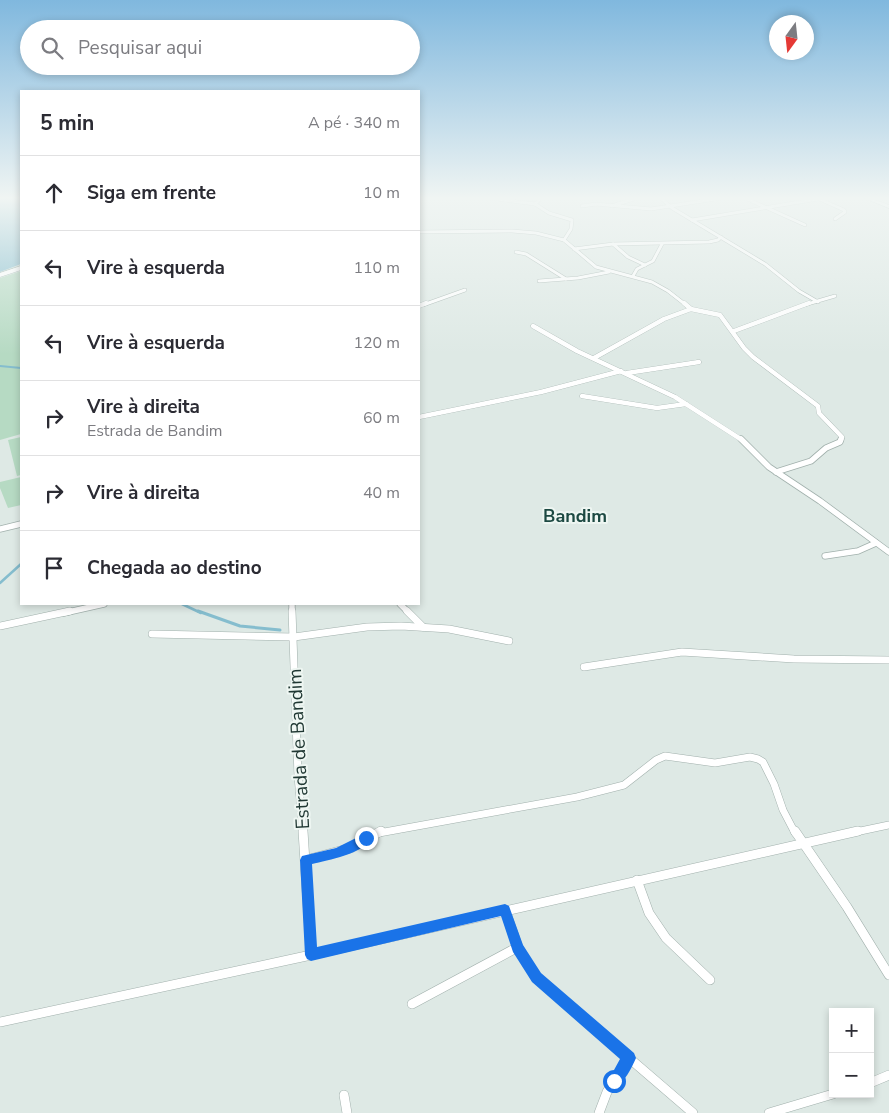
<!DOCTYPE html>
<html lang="pt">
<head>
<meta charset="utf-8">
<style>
  body { margin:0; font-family:"Nunito Sans",sans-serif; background:#f7f7f7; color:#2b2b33 }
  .controls { position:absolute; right:15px; bottom:15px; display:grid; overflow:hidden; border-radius:0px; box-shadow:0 2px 8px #0003 }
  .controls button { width:45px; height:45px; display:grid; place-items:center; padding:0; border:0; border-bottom:1px solid #e1e1e2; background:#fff; color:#2b2b33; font:25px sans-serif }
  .compass { position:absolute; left:769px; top:15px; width:45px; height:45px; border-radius:50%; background:#fff; box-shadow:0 2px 8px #0003; rotate:195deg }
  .stop { position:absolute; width:15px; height:15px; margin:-11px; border:4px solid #1a73e8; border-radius:50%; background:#fff }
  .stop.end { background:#1a73e8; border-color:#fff; box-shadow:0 1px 5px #0008 }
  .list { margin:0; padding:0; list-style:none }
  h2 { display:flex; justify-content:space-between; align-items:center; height:65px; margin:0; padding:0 20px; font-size:21px }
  h2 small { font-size:16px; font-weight:400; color:#7c7c81 }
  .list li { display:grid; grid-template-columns:32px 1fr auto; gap:15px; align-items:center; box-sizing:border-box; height:75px; padding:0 20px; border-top:1px solid #e1e1e2 }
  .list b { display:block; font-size:19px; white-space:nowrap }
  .list p { margin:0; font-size:16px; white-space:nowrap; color:#7c7c81 }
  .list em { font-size:16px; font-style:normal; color:#7c7c81 }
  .icon { flex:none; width:28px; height:28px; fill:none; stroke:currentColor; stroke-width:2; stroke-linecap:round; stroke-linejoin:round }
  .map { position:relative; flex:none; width:889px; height:1113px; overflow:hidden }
  .search { position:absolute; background:#fff; box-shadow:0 2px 8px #0003; left:20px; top:20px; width:400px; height:55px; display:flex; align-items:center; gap:12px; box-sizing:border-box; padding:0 18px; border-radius:28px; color:#7c7c81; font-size:19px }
  .panel { position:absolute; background:#fff; box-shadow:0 2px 8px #0003; left:20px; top:90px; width:400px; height:515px; border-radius:0px }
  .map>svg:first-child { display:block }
</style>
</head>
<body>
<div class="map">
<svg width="889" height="1113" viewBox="0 0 889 1113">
  <rect width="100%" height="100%" fill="#dee9e5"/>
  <!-- green -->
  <g fill="#b6dac3">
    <path d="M21 271V434L0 440V278Z"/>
    <path d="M21 437V475L17 476 8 440Z"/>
    <path d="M21 477V505L8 508 0 488V482Z"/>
  </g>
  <!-- water -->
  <path fill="#85bdce" d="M0 198H21V264L0 272Z"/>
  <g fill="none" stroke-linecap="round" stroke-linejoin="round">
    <!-- stream-far2 -->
    <path stroke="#85bdce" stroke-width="2" d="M0 366 21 368"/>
    <!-- stream-far1 -->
    <g stroke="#85bdce" stroke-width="2.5">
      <path d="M0 583 21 564"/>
      <path d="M182 604 201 613"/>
    </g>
    <!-- stream -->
    <path stroke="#85bdce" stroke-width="3" d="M198 611 240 626 280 630"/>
    <!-- street-far4 casing -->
    <g stroke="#a1b0ac" stroke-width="4">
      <g id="street-far4">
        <path d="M490 198 535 204 549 213 572 220 571 229 564 240"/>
        <path d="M661 198 672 208 765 264 799 291 818 302"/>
        <path d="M745 198 805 225"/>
        <path d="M817 198 844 210 845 212 835 219"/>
        <path d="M535 204 541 198"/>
        <path d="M582 206 596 204 651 209 722 198"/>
        <path d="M612 206 636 198"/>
        <path d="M692 220 818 199"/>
        <path d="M419 232 512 231 536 233 564 240 596 267 652 282 668 291 686 305"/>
        <path d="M613 244 628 257 645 265"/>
        <path d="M574 249 613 244 709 242 718 240 721 237"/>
        <path d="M516 252 526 254 566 279"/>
        <path d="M633 276 637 269 653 261 662 244"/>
        <path d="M539 281 578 278 609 272"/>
        <path d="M423 305 465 290"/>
        <path d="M804 305 835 296"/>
      </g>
    </g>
    <!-- street-far3 casing -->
    <g stroke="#a1b0ac" stroke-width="5">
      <g id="street-far3">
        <path d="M684 303 691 309 720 315 744 348 753 357 818 406 819 413 842 437 841 440"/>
        <path d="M419 306 426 303"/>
        <path d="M533 326 577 351 675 397 742 440"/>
        <path d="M734 331 809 303"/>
        <path d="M594 358 664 319 691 309"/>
        <path d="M627 373 699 362"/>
        <path d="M582 396 657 408 686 404"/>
        <path d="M419 417 541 392 621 371"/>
      </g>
    </g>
    <!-- street-far2 casing -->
    <g stroke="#a1b0ac" stroke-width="7">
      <g id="street-far2">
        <path d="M741 439 769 467 820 501 889 552"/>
        <path d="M776 472 811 461 826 448 840 442 841 439"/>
        <path d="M0 529 21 524"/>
        <path d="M825 556 858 551 876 543"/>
        <path d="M292 604V613"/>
        <path d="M400 604 409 613"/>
        <path d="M64 613 104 604"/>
      </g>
    </g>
    <!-- street-far1 casing -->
    <g stroke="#a1b0ac" stroke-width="8">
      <g id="street-far1">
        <path d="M292 611 298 776 303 833"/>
        <path d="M407 611 423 627"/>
        <path d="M0 626 70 611"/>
        <path d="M152 634 294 637 367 627 401 626 449 629 509 641"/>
        <path d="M584 667 682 652 794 659 889 660"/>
        <path d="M379 833 577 797 624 785 656 760 665 756 715 763 750 757 758 759 763 762 774 784 783 810 795 833"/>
        <path d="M851 833 889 825"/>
      </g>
    </g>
    <!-- street casing -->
    <g stroke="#a1b0ac" stroke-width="10">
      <g id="street">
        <path d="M303 831 311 955"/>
        <path d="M795 831 847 907 889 975"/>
        <path d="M306 860 351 848 381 831"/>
        <path d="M637 880 649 913 666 938 710 980"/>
        <path d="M505 910 518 947 536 978 693 1113"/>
        <path d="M412 1004 518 947"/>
        <path d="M0 1022 311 955 858 831"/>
        <path d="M870 1083 889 1075"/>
        <path d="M344 1095 347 1113"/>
        <path d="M599 1113 607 1092 629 1058"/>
        <path d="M769 1113 833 1094"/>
      </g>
    </g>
    <!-- secondary casing -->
    <g stroke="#9db5ae" stroke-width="1">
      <g id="secondary">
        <path d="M864 198H870L889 205V208Z"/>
        <path d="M21 266V270L0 277V273Z"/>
      </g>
    </g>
    <!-- street-far4 -->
    <use href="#street-far4" stroke="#fff" stroke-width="3"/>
    <!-- street-far3 -->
    <use href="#street-far3" stroke="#fff" stroke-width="4.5"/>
    <!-- street-far2 -->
    <use href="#street-far2" stroke="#fff" stroke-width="5.5"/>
    <!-- street-far1 -->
    <use href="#street-far1" stroke="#fff" stroke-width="7"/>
    <!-- street -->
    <use href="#street" stroke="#fff" stroke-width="9"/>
    <!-- secondary -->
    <use href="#secondary" fill="#fff" fill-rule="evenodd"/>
  </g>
  <!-- sky -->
  <linearGradient id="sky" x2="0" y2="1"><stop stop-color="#80b8de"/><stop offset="0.56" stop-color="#f0f5f3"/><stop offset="1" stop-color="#f0f5f3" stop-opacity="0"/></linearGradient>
  <rect width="889" height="354" fill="url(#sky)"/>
  <!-- route -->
  <path fill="#1a73e8" d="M366 833 370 834 372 838C363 854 328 860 312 864L317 947 505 904 509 906 523 945 541 973 634 1053 636 1058C632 1067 624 1084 614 1088L610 1086 608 1081 620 1059 532 982 513 952 501 916 311 961 307 959 305 955 300 860 302 856 336 848Z"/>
  <g text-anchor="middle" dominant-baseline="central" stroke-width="4" stroke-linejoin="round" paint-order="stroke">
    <!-- neighbourhood labels -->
    <g font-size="18" font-weight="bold" fill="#1c4942" stroke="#eef6f2">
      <text x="575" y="516">Bandim</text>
    </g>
    <!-- near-street labels -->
    <g font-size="19" fill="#203833" stroke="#eef6f2">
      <text transform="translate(299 749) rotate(-93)">Estrada de Bandim</text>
    </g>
  </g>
</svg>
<div class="controls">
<button>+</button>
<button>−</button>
</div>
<svg class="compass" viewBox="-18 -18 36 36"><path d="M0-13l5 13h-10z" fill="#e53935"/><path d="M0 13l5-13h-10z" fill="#7c7c81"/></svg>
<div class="stop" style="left:614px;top:1081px"></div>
<div class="stop end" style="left:366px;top:838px"></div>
<div class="search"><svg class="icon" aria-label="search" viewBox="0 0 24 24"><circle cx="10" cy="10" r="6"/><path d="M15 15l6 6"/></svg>Pesquisar aqui</div>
<section class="panel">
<h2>5 min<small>A pé · 340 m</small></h2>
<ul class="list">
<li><svg class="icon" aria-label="ahead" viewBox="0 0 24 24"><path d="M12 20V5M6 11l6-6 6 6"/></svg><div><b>Siga em frente</b></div><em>10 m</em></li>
<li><svg class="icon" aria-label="left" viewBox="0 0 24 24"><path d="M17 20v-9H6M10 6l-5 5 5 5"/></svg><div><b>Vire à esquerda</b></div><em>110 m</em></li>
<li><svg class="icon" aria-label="left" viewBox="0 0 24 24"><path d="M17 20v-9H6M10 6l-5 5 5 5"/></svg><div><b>Vire à esquerda</b></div><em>120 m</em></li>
<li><svg class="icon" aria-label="right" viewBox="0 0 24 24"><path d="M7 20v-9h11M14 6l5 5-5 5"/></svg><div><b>Vire à direita</b><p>Estrada de Bandim</p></div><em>60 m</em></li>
<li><svg class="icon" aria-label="right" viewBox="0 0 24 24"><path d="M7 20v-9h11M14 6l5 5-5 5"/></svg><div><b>Vire à direita</b></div><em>40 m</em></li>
<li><svg class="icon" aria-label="arrive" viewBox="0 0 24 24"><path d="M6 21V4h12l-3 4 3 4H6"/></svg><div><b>Chegada ao destino</b></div></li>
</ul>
</section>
</div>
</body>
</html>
